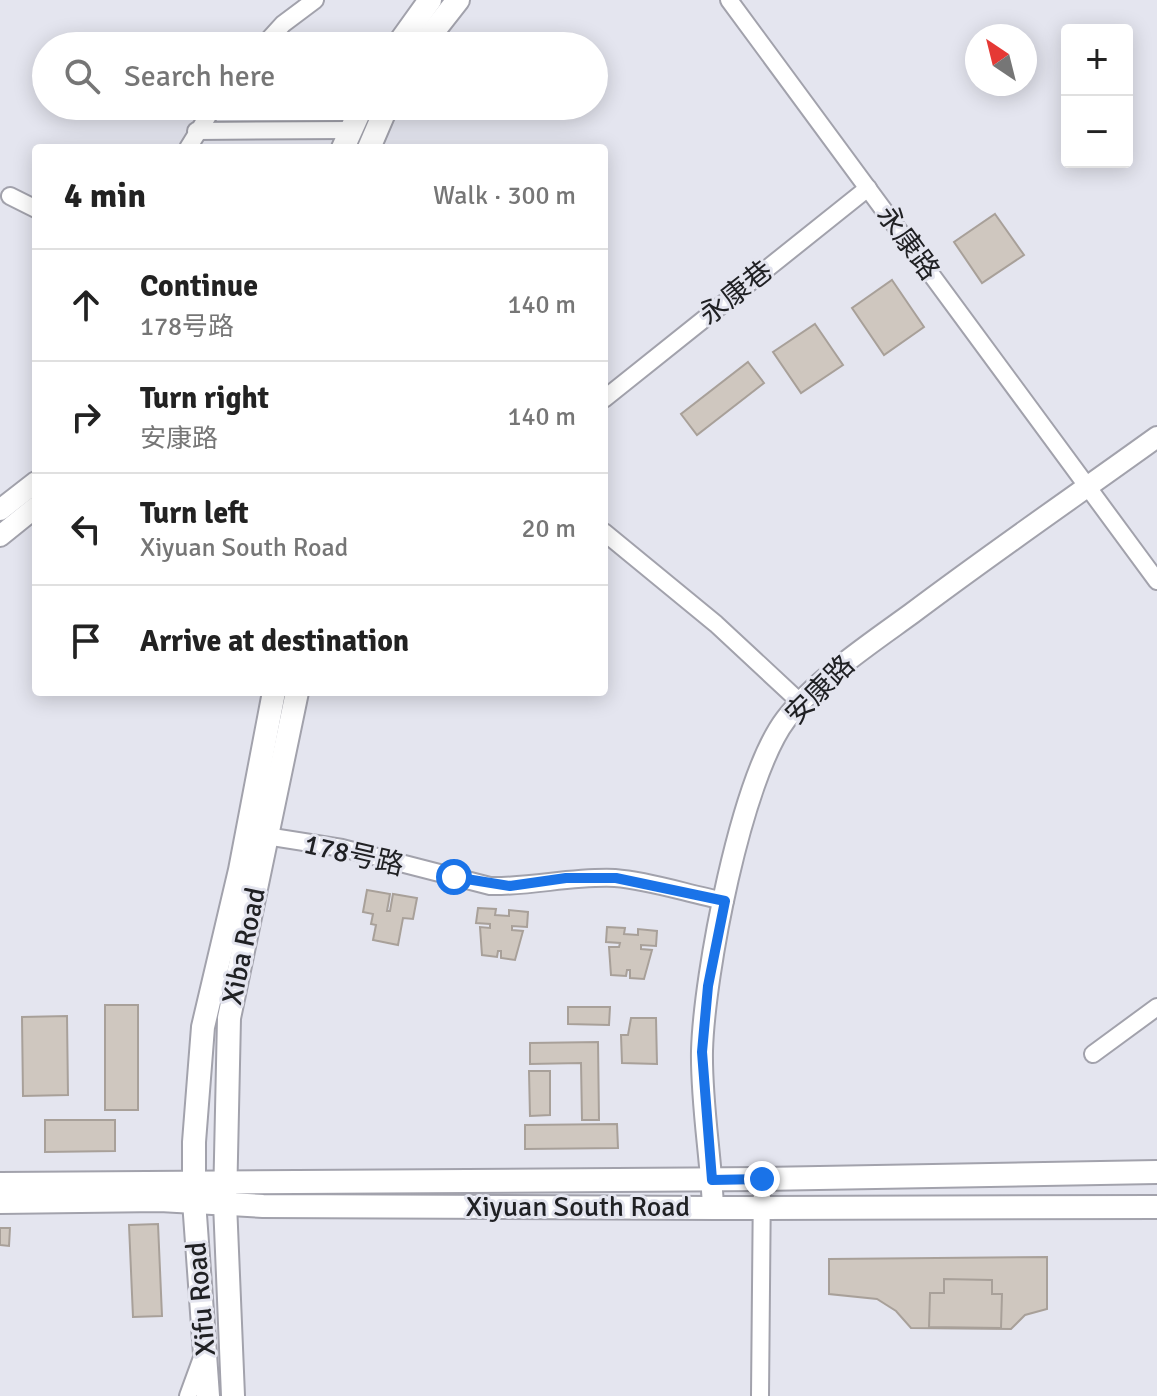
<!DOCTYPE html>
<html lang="en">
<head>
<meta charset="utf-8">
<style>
  body { margin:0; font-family:Signika,"Noto Sans SC",sans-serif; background:#f2f2f2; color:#222 }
  .controls { position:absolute; right:24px; top:24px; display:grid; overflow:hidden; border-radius:8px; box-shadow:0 4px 20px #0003 }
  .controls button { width:72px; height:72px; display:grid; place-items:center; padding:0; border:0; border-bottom:2px solid #e0e0e0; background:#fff; color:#222; font:40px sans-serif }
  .compass { position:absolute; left:965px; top:24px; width:72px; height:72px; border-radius:50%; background:#fff; box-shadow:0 4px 20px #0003; rotate:325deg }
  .stop { position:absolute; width:24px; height:24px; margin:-18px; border:6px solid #1a73e8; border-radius:50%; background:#fff }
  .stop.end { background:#1a73e8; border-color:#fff; box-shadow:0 2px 8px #0008 }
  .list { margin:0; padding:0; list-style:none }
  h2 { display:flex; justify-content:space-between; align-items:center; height:104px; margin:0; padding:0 32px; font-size:34px }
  h2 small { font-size:26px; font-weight:400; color:#767676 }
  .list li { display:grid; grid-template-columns:52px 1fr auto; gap:24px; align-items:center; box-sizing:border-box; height:112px; padding:0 32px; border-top:2px solid #e0e0e0 }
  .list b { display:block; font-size:30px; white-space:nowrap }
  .list p { margin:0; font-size:26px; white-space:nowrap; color:#767676 }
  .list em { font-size:26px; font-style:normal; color:#767676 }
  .icon { flex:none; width:44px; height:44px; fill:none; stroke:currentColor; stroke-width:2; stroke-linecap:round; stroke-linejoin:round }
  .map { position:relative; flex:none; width:1157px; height:1396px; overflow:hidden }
  .search { position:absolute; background:#fff; box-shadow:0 4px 20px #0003; left:32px; top:32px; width:576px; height:88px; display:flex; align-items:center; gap:20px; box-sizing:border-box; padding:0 28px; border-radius:44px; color:#767676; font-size:30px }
  .panel { position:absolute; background:#fff; box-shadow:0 4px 20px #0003; left:32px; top:144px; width:576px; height:552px; border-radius:8px }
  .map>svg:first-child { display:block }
</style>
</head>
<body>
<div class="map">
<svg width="1157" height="1396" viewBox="0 0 1157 1396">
  <rect width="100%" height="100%" fill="#e4e5ef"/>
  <!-- building -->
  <g fill="#cfc7bf" stroke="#a8a099" stroke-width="2">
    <path d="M995 214 1024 255 982 283 954 242Z"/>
    <path d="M892 280 924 327 884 355 852 308Z"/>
    <path d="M815 324 843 365 801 393 773 352Z"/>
    <path d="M748 362 764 383 697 435 681 414Z"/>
    <path d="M367 890 390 894 387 911H390L393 894 417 898 413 919 403 918 398 945 373 940 376 925 371 924 373 914 363 912Z"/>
    <path d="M478 908 496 909 495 915 509 916V910L528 912 527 927 512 926V930L523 931 515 960 501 958V951H498L497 957 482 955 480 927 490 928V924L476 923Z"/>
    <path d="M607 927 625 928 624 934 638 935V929L657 931 656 946 641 945V949L652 950 644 979 630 978V970H627L626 976 611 975 609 947H619L620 943 606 942Z"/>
    <rect x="105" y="1005" width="33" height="105"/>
    <path d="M568 1007H610L609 1025 568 1024Z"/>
    <path d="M67 1016 68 1095 23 1096 22 1017Z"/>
    <path d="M631 1018H656L657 1064 622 1063 621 1035H628Z"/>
    <path d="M598 1042 599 1120H582L581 1063 530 1064V1043Z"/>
    <path d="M529 1071H550V1115L530 1116Z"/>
    <path d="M45 1120H115V1151L45 1152Z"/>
    <path d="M617 1124 618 1148 525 1149V1125Z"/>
    <path d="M158 1224 162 1316 133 1317 129 1225Z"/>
    <path d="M0 1228H10L9 1246 0 1245Z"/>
    <path d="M1047 1257V1309L1025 1315 1011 1329 911 1328 896 1311 877 1299 829 1294V1259Z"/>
    <path d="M944 1279 992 1280V1294H1002L1001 1328 929 1327 930 1293H944Z"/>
  </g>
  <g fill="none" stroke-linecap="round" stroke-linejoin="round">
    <!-- minor casing -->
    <g stroke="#a2a2ac" stroke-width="20">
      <g id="minor">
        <path d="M729 0 1157 581"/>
        <path d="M263 46 283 24 315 0"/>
        <path d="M196 131 350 130"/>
        <path d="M188 148 214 106"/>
        <path d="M10 196 36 209"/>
        <path d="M604 399 868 188"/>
        <path d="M604 532 716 624 802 704"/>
        <path d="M266 836 342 848 490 886C532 887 572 876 615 878 652 881 688 894 725 901"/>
        <path d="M1093 1054 1157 1007"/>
        <path d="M188 1396 203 1355"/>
        <path d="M760 1396 762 1179"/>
      </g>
    </g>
    <!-- tertiary casing -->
    <g stroke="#a2a2ac" stroke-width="24">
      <g id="tertiary">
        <path d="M0 510 36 482"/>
        <path d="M0 536 36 507"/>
        <path d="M713 1208C711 1156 701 1103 702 1051 704 975 741 778 786 719 817 679 871 643 911 614 992 553 1075 496 1157 437"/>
      </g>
    </g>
    <!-- secondary casing -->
    <g stroke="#a2a2ac" stroke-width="26">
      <g id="secondary">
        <path d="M397 46 430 0"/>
        <path d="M422 46 458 0"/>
        <path d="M343 148 362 106"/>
        <path d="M369 148 387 106"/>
        <path d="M0 1184 762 1179 1157 1172"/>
        <path d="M0 1202 160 1200 263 1206 713 1208 1157 1207"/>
        <path d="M208 1396 194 1201V1142L203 1027 240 870 274 692"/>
        <path d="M233 1396 225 1203 229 1018 297 692"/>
      </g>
    </g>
    <!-- minor -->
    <use href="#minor" stroke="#fff" stroke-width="16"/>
    <!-- tertiary -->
    <use href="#tertiary" stroke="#fff" stroke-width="20"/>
    <!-- secondary -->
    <use href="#secondary" stroke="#fff" stroke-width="22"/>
  </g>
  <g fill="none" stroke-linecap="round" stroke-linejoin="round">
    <!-- route -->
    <path stroke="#1a73e8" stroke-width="10" d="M454 877 510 886 566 878H616L725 901 708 986 702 1052 712 1180 762 1179"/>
  </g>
  <g text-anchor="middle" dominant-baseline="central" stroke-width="6" stroke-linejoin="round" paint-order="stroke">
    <!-- street labels -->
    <g font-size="28" fill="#202124" stroke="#e4e5ef">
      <text transform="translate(908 243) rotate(54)">永康路</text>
      <text transform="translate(736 293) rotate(-38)">永康巷</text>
      <text transform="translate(820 690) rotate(-45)">安康路</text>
      <text transform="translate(354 855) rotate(13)">178号路</text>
      <text transform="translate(244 946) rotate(-78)">Xiba Road</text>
      <text x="578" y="1207">Xiyuan South Road</text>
      <text transform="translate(201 1299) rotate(-95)">Xifu Road</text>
    </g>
  </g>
</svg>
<div class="controls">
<button>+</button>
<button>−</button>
</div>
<svg class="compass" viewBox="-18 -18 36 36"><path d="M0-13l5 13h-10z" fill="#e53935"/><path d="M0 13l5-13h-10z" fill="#767676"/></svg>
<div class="stop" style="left:454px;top:877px"></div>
<div class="stop end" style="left:762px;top:1179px"></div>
<div class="search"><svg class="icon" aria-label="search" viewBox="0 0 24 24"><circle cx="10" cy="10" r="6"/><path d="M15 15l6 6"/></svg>Search here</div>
<section class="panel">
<h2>4 min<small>Walk · 300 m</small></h2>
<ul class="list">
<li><svg class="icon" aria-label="ahead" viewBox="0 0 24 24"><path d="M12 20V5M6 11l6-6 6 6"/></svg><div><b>Continue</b><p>178号路</p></div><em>140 m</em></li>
<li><svg class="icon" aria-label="right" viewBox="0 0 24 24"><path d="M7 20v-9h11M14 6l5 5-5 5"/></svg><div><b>Turn right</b><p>安康路</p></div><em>140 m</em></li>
<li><svg class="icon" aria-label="left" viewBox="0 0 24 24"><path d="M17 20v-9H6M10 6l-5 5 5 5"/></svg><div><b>Turn left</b><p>Xiyuan South Road</p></div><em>20 m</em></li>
<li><svg class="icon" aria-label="arrive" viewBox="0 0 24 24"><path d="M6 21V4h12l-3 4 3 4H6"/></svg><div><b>Arrive at destination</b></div></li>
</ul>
</section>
</div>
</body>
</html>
